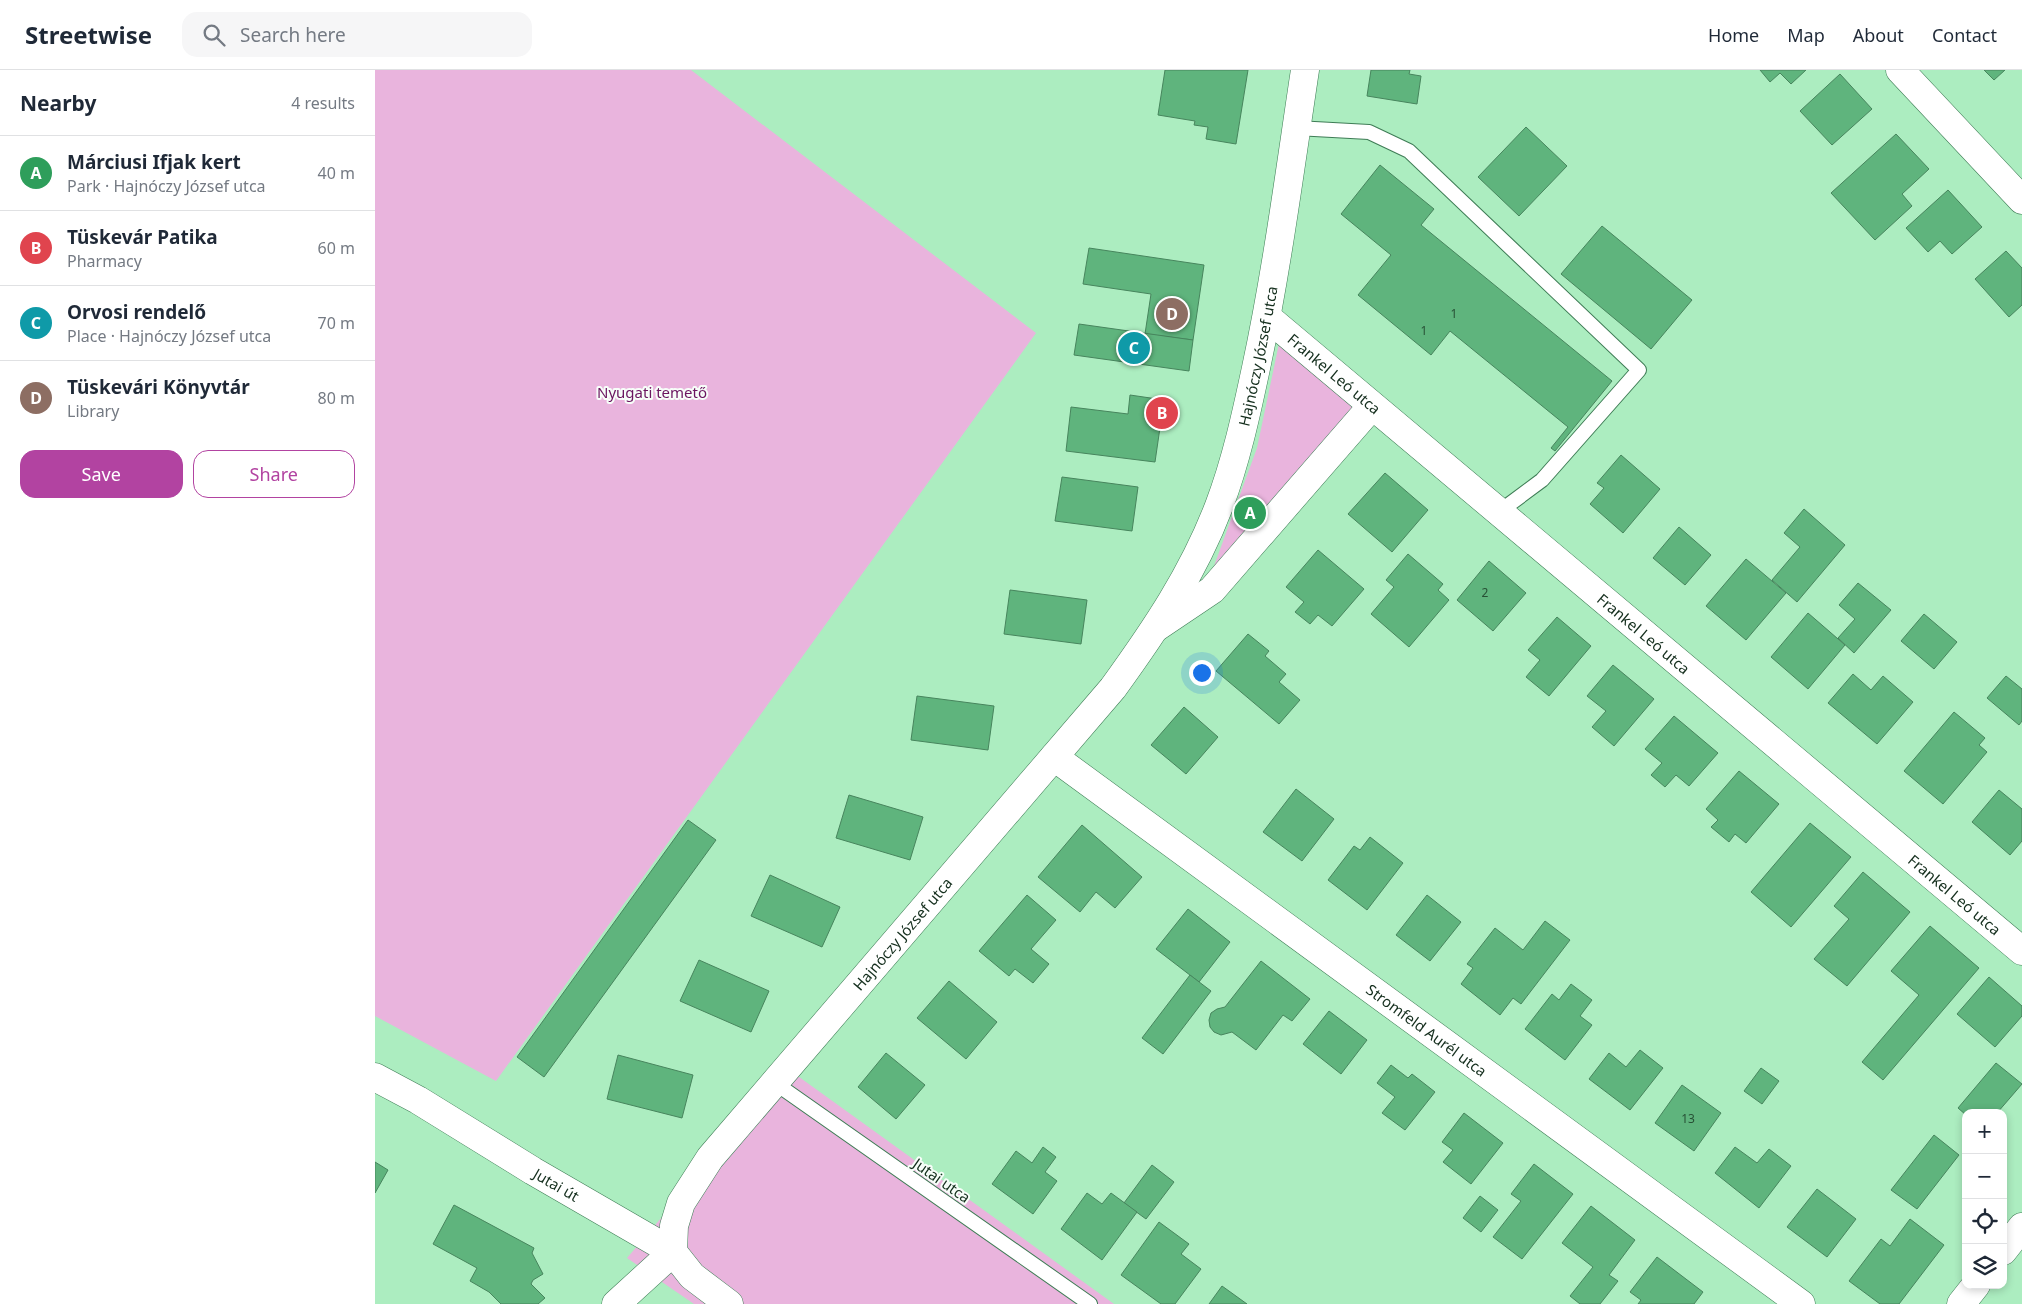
<!DOCTYPE html>
<html lang="en">
<head>
<meta charset="utf-8">
<style>
  body { margin:0; font-family:"Noto Sans",sans-serif; background:#f6f6f7; color:#1f2937 }
  .controls { position:absolute; right:15px; bottom:15px; display:grid; overflow:hidden; border-radius:10px; box-shadow:0 2px 8px #0003 }
  .controls button { width:45px; height:45px; display:grid; place-items:center; padding:0; border:0; border-bottom:1px solid #e0e1e3; background:#fff; color:#1f2937; font:25px sans-serif }
  .you { position:absolute; left:826px; top:602px; width:18px; height:18px; margin:-12px; border:4px solid #fff; border-radius:50%; background:#1a73e8; box-shadow:0 0 0 8px #1a73e833 }
  .badge { display:grid; place-items:center; width:32px; height:32px; border-radius:50%; background:#b243a1; color:#fff; font-size:16px; font-weight:700 }
  .pin { position:absolute; translate:-50% -50%; border:2px solid #fff; box-shadow:0 1px 5px #0006 }
  .list { margin:0; padding:0; list-style:none }
  h2 { display:flex; justify-content:space-between; align-items:center; height:65px; margin:0; padding:0 20px; font-size:21px }
  h2 small { font-size:16px; font-weight:400; color:#747a83 }
  .list li { display:grid; grid-template-columns:32px 1fr auto; gap:15px; align-items:center; box-sizing:border-box; height:75px; padding:0 20px; border-top:1px solid #e0e1e3 }
  .list b { display:block; font-size:19px; white-space:nowrap }
  .list p { margin:0; font-size:16px; white-space:nowrap; color:#747a83 }
  .list em { font-size:16px; font-style:normal; color:#747a83 }
  .actions { display:flex; gap:10px; padding:15px 20px }
  .actions a { flex:1; padding:11px 0; border:1px solid #b243a1; border-radius:15px; text-align:center; font-size:18px; color:#b243a1 }
  .actions .main { background:#b243a1; color:#fff }
  .icon { flex:none; width:28px; height:28px; fill:none; stroke:currentColor; stroke-width:2; stroke-linecap:round; stroke-linejoin:round }
  .map { position:relative; flex:none; width:1647px; height:1234px; overflow:hidden }
  header { display:flex; align-items:center; gap:30px; box-sizing:border-box; height:70px; padding:0 25px; background:#fff; border-bottom:1px solid #e0e1e3 }
  header strong { font-size:24px }
  nav { display:flex; gap:28px; margin-inline-start:auto; font-size:18px }
  .search { width:350px; height:45px; background:#f6f6f7; display:flex; align-items:center; gap:12px; box-sizing:border-box; padding:0 18px; border-radius:15px; color:#747a83; font-size:19px }
  main { display:flex }
  aside { flex:1; background:#fff }
  .map>svg:first-child { display:block }
</style>
</head>
<body>
<header>
<strong>Streetwise</strong>
<div class="search"><svg class="icon" aria-label="search" viewBox="0 0 24 24"><circle cx="10" cy="10" r="6"/><path d="M15 15l6 6"/></svg>Search here</div>
<nav><a>Home</a><a>Map</a><a>About</a><a>Contact</a></nav>
</header>
<main>
<aside>
<h2>Nearby<small>4 results</small></h2>
<ul class="list">
<li><span class="badge" style="background:#2e9e5b">A</span><div><b>Márciusi Ifjak kert</b><p>Park · Hajnóczy József utca</p></div><em>40 m</em></li>
<li><span class="badge" style="background:#e0444e">B</span><div><b>Tüskevár Patika</b><p>Pharmacy</p></div><em>60 m</em></li>
<li><span class="badge" style="background:#0f9aa8">C</span><div><b>Orvosi rendelő</b><p>Place · Hajnóczy József utca</p></div><em>70 m</em></li>
<li><span class="badge" style="background:#8d6e63">D</span><div><b>Tüskevári Könyvtár</b><p>Library</p></div><em>80 m</em></li>
</ul>
<div class="actions"><a class="main">Save</a><a>Share</a></div>
</aside>
<div class="map">
<svg width="1647" height="1234" viewBox="0 0 1647 1234">
  <rect width="100%" height="100%" fill="#acedc0"/>
  <!-- green -->
  <g fill="#e9b4dd">
    <path d="M0 0H316L661 263 121 1011 0 946Z"/>
    <path d="M906 264 986 336 835 507 882 378Z"/>
    <path d="M413 999 739 1234H319L252 1188Z"/>
  </g>
  <!-- building -->
  <g fill="#5fb47d" stroke="#47855d">
    <path d="M790 0H873L861 74 831 69 833 57 819 55 820 51 783 45Z"/>
    <path d="M996 0H1035L1034 4 1046 6 1042 34 992 26Z"/>
    <path d="M1385 0H1431L1416 14 1405 3 1395 12Z"/>
    <path d="M1609 0H1630L1619 10Z"/>
    <path d="M1465 4 1497 39 1457 75 1425 41Z"/>
    <path d="M1151 57 1192 96 1144 146 1103 107Z"/>
    <path d="M1521 64 1554 99 1527 124 1537 136 1500 170 1456 123Z"/>
    <path d="M1005 95 1059 139 1046 155 1237 311 1180 381 1176 378 1193 357 1075 261 1056 285 983 225 1016 185 966 144Z"/>
    <path d="M1573 120 1607 157 1577 184 1565 171 1553 182 1531 158Z"/>
    <path d="M1227 156 1317 230 1276 279 1186 204Z"/>
    <path d="M714 178 829 195 818 270 770 264 776 224 708 214Z"/>
    <path d="M1631 181 1647 198V235L1634 247 1600 209Z"/>
    <path d="M704 254 818 270 814 301 699 285Z"/>
    <path d="M755 325 789 330 780 392 691 381 696 337 753 344Z"/>
    <path d="M1246 385 1285 419 1248 463 1215 434 1229 418 1222 413Z"/>
    <path d="M1010 403 1053 440 1017 482 973 444Z"/>
    <path d="M687 407 763 417 757 461 680 451Z"/>
    <path d="M1429 439 1470 475 1422 532 1397 510 1425 477 1409 463Z"/>
    <path d="M1304 457 1336 485 1310 515 1278 488Z"/>
    <path d="M943 480 989 519 957 556 943 545 935 554 920 542 929 532 911 517Z"/>
    <path d="M1033 484 1068 514 1063 520 1074 530 1034 577 996 544 1019 517 1011 510Z"/>
    <path d="M1371 489 1411 523 1371 570 1331 536Z"/>
    <path d="M1114 491 1151 523 1118 561 1082 530Z"/>
    <path d="M1483 513 1516 540 1479 583 1463 568 1480 549 1464 535Z"/>
    <path d="M635 520 712 530 706 574 629 564Z"/>
    <path d="M1433 543 1470 575 1433 619 1396 587Z"/>
    <path d="M1549 544 1582 572 1559 599 1526 571Z"/>
    <path d="M1182 547 1216 576 1174 626 1151 607 1165 590 1153 580Z"/>
    <path d="M873 564 894 581 890 586 911 604 904 612 925 630 904 654 841 601Z"/>
    <path d="M1238 595 1279 629 1239 676 1217 657 1231 641 1212 626Z"/>
    <path d="M1478 604 1496 620 1508 606 1538 632 1502 674 1453 633Z"/>
    <path d="M1631 606 1647 619V651L1644 655 1612 628Z"/>
    <path d="M542 626 619 636 613 680 536 670Z"/>
    <path d="M809 637 843 667 811 704 776 675Z"/>
    <path d="M1579 642 1610 668 1604 675 1612 682 1568 734 1529 701Z"/>
    <path d="M1299 646 1343 683 1314 716 1301 705 1290 717 1276 705 1287 693 1270 679Z"/>
    <path d="M1364 701 1404 734 1371 773 1360 764 1354 772 1336 757 1343 750 1331 739Z"/>
    <path d="M921 719 959 749 927 791 888 762Z"/>
    <path d="M1624 720 1647 739V771L1635 785 1597 752Z"/>
    <path d="M474 725 548 747 535 790 461 768Z"/>
    <path d="M313 750 341 770 169 1007 142 987Z"/>
    <path d="M1435 753 1476 787 1416 857 1376 822Z"/>
    <path d="M707 755 767 807 740 838 721 822 705 842 663 807Z"/>
    <path d="M995 767 1028 793 992 840 953 810 979 776 985 780Z"/>
    <path d="M1488 802 1535 842 1472 916 1439 889 1474 849 1459 836Z"/>
    <path d="M395 805 465 837 447 877 376 846Z"/>
    <path d="M652 825 681 850 656 879 674 894 658 913 640 899 634 906 604 881Z"/>
    <path d="M1052 825 1086 852 1055 891 1021 865Z"/>
    <path d="M813 839 855 872 824 912 781 879Z"/>
    <path d="M1170 851 1195 870 1146 934 1138 928 1125 945 1086 914 1098 898 1092 894 1120 858 1148 880Z"/>
    <path d="M1555 856 1604 898 1508 1010 1487 992 1544 925 1516 901Z"/>
    <path d="M324 890 394 921 376 962 305 931Z"/>
    <path d="M886 891 935 929 917 951 908 945 881 980 857 962 846 965 839 962 835 957 834 950 836 943 842 939 850 937Z"/>
    <path d="M815 905 836 921 788 984 767 968Z"/>
    <path d="M1614 907 1647 936V946L1620 977 1582 944Z"/>
    <path d="M574 911 622 952 591 989 542 948Z"/>
    <path d="M1196 914 1217 930 1205 946 1217 955 1190 990 1150 959 1177 924 1184 930Z"/>
    <path d="M954 941 992 970 966 1004 928 974Z"/>
    <path d="M1265 980 1288 998 1255 1040 1214 1009 1234 983 1251 997Z"/>
    <path d="M511 983 550 1015 521 1049 483 1017Z"/>
    <path d="M243 985 318 1005 307 1048 232 1029Z"/>
    <path d="M1621 993 1647 1014 1622 1043H1591V1045L1583 1038Z"/>
    <path d="M1016 995 1033 1008 1037 1004 1060 1022 1030 1060 1007 1043 1020 1027 1002 1013Z"/>
    <path d="M1386 998 1404 1011 1387 1034 1369 1021Z"/>
    <path d="M1307 1015 1346 1043 1319 1081 1280 1053Z"/>
    <path d="M1089 1043 1128 1073 1096 1114 1068 1092 1078 1080 1067 1072Z"/>
    <path d="M1559 1065 1584 1085 1542 1139 1516 1120Z"/>
    <path d="M668 1077 681 1087 670 1102 682 1111 658 1144 617 1114 641 1081 657 1093Z"/>
    <path d="M1360 1077 1382 1093 1394 1079 1416 1096 1384 1138 1340 1103Z"/>
    <path d="M0 1092 13 1100 0 1123Z"/>
    <path d="M1159 1094 1198 1124 1147 1189 1118 1167 1146 1131 1136 1124Z"/>
    <path d="M777 1095 799 1112 771 1149 749 1133Z"/>
    <path d="M1442 1119 1481 1149 1452 1187 1412 1157Z"/>
    <path d="M712 1123 727 1134 736 1123 762 1142 727 1190 686 1159Z"/>
    <path d="M1105 1126 1123 1140 1106 1162 1088 1148Z"/>
    <path d="M79 1135 159 1178 157 1183 168 1204 158 1210 156 1214 170 1228 163 1234H126L114 1222 95 1211 102 1198 58 1174Z"/>
    <path d="M1216 1136 1260 1170 1234 1205 1243 1211 1225 1234H1205L1195 1226 1218 1197 1187 1173Z"/>
    <path d="M1535 1149 1569 1175 1524 1234H1505L1474 1211 1506 1169 1515 1176Z"/>
    <path d="M784 1152 814 1174 806 1184 826 1199 800 1234H786L746 1205Z"/>
    <path d="M1282 1187 1328 1222 1319 1234H1263L1266 1230 1255 1222Z"/>
    <path d="M847 1216 872 1234H834Z"/>
  </g>
  <g fill="none" stroke-linecap="round" stroke-linejoin="round">
    <!-- service casing -->
    <g stroke="#3e7c55" stroke-width="16">
      <g id="service">
        <path d="M921 58 994 62 1034 81 1264 300 1167 410 1124 442"/>
        <path d="M400 1013 715 1234"/>
      </g>
    </g>
    <!-- minor casing -->
    <g stroke="#3e7c55" stroke-width="29">
      <g id="minor">
        <path d="M1525 0 1647 130"/>
        <path id="s1" d="M892 247 1647 881"/>
        <path d="M782 557 837 520 997 336"/>
        <path id="s2" d="M679 687 1426 1234"/>
        <path d="M1628 1181 1647 1157"/>
        <path d="M241 1234 298 1182"/>
        <path d="M1586 1234 1601 1215"/>
      </g>
    </g>
    <!-- tertiary casing -->
    <g stroke="#3e7c55" stroke-width="29">
      <g id="tertiary">
        <path id="s3" d="M0 1007 43 1030 158 1101 298 1182"/>
      </g>
    </g>
    <!-- secondary casing -->
    <g stroke="#3e7c55" stroke-width="29">
      <g id="secondary">
        <path id="s4" d="M354 1234 317 1206 298 1182 299 1156 306 1133 335 1088 738 618C780 560 818 504 844 436 861 391 871 345 881 298 902 200 915 99 930 0"/>
      </g>
    </g>
    <!-- service -->
    <use href="#service" stroke="#fff" stroke-width="14"/>
    <!-- minor -->
    <use href="#minor" stroke="#fff" stroke-width="28"/>
    <!-- tertiary -->
    <use href="#tertiary" stroke="#fff" stroke-width="28"/>
    <!-- secondary -->
    <use href="#secondary" stroke="#fff" stroke-width="28"/>
  </g>
  <g text-anchor="middle" dominant-baseline="central" stroke-width="4" stroke-linejoin="round" paint-order="stroke">
    <!-- number labels -->
    <g font-size="12" fill="#275035">
      <text x="1079" y="243">1</text>
      <text x="1049" y="260">1</text>
      <text x="1110" y="522">2</text>
      <text x="1313" y="1048">13</text>
    </g>
    <!-- street labels -->
    <g font-size="15" fill="#142e1d" stroke="#f7fef9">
      <text stroke="none"><textPath href="#s4" startOffset="1166">Hajnóczy József utca</textPath></text>
      <text stroke="none"><textPath href="#s1" startOffset="88">Frankel Leó utca</textPath></text>
      <text stroke="none"><textPath href="#s1" startOffset="492">Frankel Leó utca</textPath></text>
      <text stroke="none"><textPath href="#s1" startOffset="898">Frankel Leó utca</textPath></text>
      <text stroke="none"><textPath href="#s4" startOffset="476">Hajnóczy József utca</textPath></text>
      <text stroke="none"><textPath href="#s2" startOffset="462">Stromfeld Aurél utca</textPath></text>
      <text transform="translate(567 1110) rotate(35)">Jutai utca</text>
      <text stroke="none"><textPath href="#s3" startOffset="211">Jutai út</textPath></text>
    </g>
    <!-- park labels -->
    <g font-size="15" fill="#6b1560" stroke="#f7fef9">
      <text x="277" y="322">Nyugati temető</text>
    </g>
  </g>
</svg>
<div class="controls">
<button>+</button>
<button>−</button>
<button><svg class="icon" aria-label="locate" viewBox="0 0 24 24"><circle cx="12" cy="12" r="6"/><path d="M12 2v4M12 18v4M2 12h4M18 12h4"/></svg></button>
<button><svg class="icon" aria-label="layers" viewBox="0 0 24 24"><path d="M12 4l9 5-9 5-9-5zM3 14l9 5 9-5"/></svg></button>
</div>
<div class="you"></div>
<div class="pin badge" style="left:875px;top:443px;background:#2e9e5b">A</div>
<div class="pin badge" style="left:787px;top:343px;background:#e0444e">B</div>
<div class="pin badge" style="left:759px;top:278px;background:#0f9aa8">C</div>
<div class="pin badge" style="left:797px;top:244px;background:#8d6e63">D</div>
</div>
</main>
</body>
</html>
